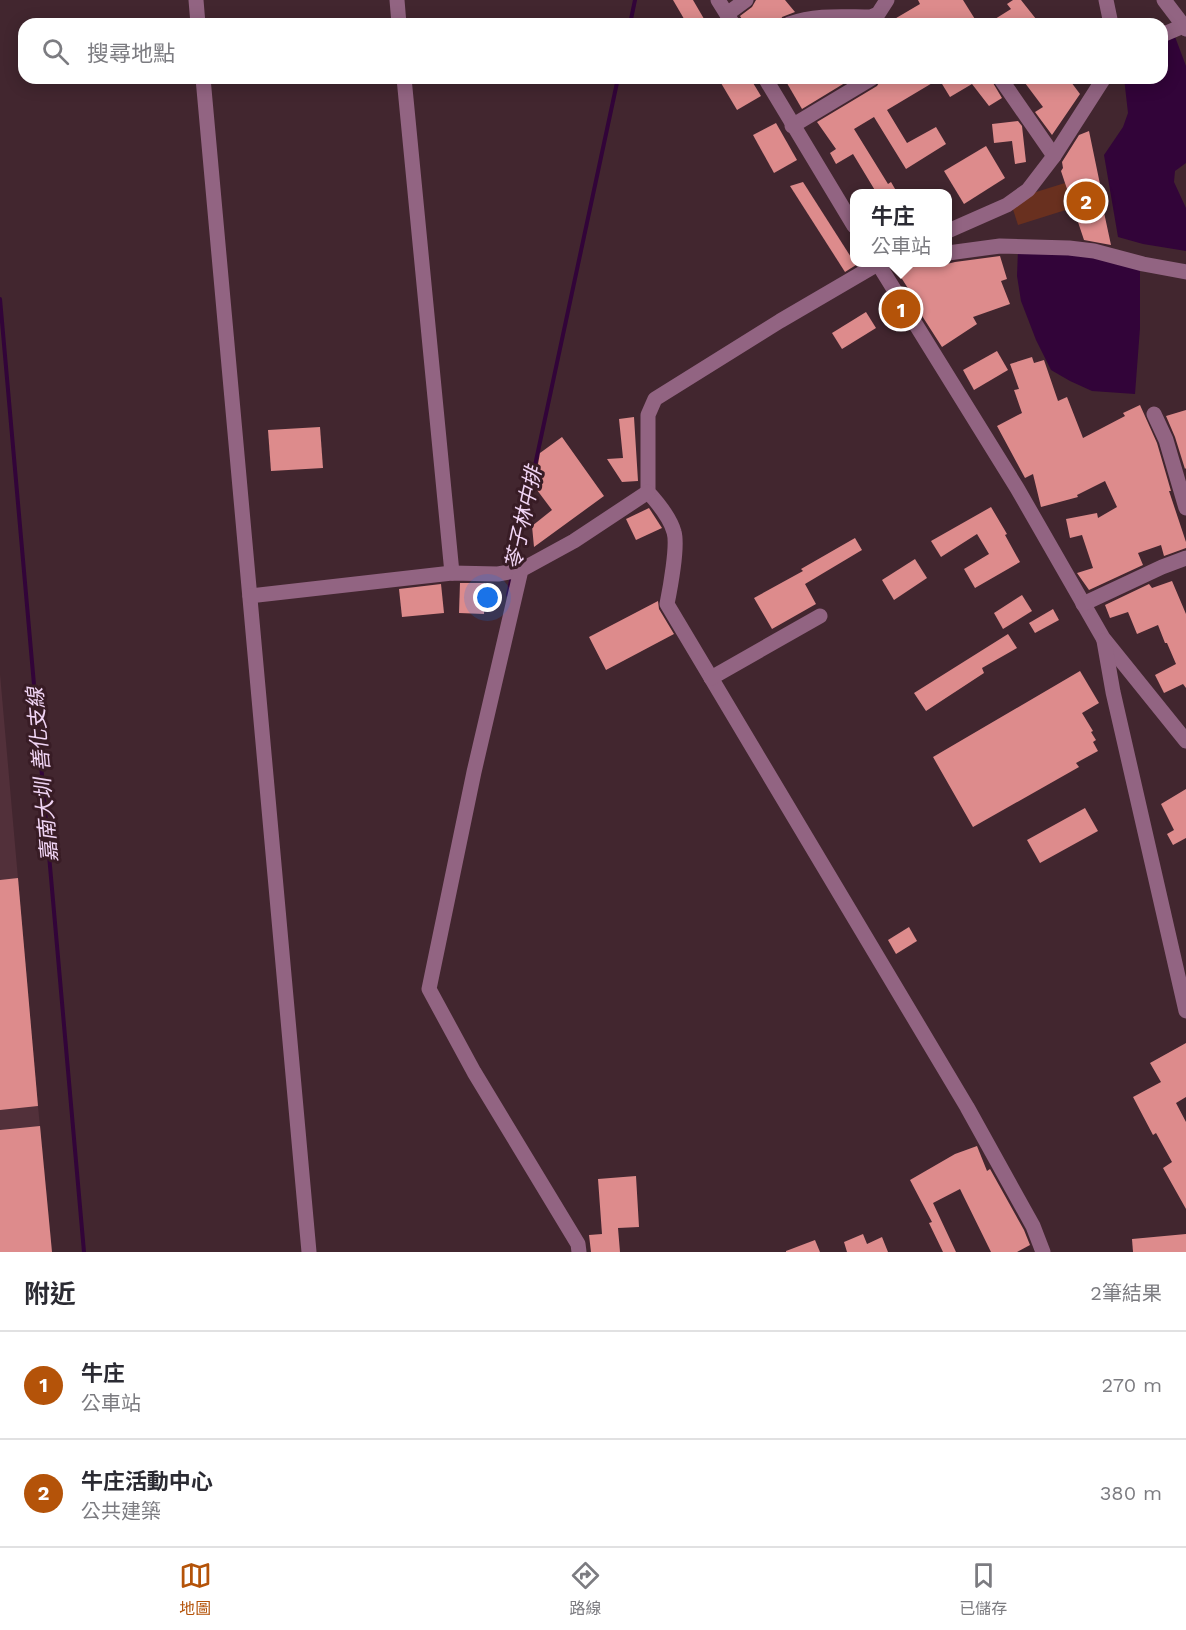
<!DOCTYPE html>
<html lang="zh-TW">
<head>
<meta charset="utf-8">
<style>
  body { margin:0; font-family:"Work Sans","Noto Sans TC",sans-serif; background:#f2f2f3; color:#2b2b33 }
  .you { position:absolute; left:488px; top:598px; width:21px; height:21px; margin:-15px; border:4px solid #fff; border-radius:50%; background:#1a73e8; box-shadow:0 0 0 9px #1a73e833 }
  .badge { display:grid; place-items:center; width:39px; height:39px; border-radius:50%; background:#b45309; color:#fff; font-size:20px; font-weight:700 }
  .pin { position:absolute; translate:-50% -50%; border:3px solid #fff; box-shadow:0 2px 6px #0006 }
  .popup { position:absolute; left:850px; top:189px; width:102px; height:78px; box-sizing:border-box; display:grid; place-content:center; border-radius:12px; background:#fff; filter:drop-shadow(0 2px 4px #0005); font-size:20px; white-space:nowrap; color:#7c7c81 }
  .popup b { font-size:22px; color:#2b2b33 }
  .popup::after { content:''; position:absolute; left:50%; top:100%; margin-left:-12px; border:12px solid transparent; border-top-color:#fff }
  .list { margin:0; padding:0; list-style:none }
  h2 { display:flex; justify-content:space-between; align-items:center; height:78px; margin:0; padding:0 24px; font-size:26px }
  h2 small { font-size:20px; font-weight:400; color:#7c7c81 }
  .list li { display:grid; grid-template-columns:39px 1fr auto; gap:18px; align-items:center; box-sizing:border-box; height:108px; padding:0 24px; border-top:2px solid #e1e1e2 }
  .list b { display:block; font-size:22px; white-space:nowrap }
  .list p { margin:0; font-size:20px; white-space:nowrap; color:#7c7c81 }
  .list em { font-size:20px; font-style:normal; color:#7c7c81 }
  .icon { flex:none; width:33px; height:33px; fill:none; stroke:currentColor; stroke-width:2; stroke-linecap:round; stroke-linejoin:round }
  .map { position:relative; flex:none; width:1186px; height:1252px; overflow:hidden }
  .search { position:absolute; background:#fff; box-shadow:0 3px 15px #0003; left:18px; right:18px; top:18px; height:66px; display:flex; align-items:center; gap:15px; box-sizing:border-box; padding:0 21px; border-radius:18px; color:#7c7c81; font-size:22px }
  .sheet { height:294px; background:#fff }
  nav { display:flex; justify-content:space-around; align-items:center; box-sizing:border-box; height:84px; border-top:2px solid #e1e1e2; background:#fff; font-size:16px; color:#7c7c81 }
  nav a { display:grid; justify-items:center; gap:3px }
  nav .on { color:#b45309 }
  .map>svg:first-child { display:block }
</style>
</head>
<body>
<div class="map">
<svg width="1186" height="1252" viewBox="0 0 1186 1252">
  <rect width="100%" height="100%" fill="#42262f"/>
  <!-- built -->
  <path fill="#52303a" d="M0 674 38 1106 52 1252H0Z"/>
  <!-- green -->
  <path fill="#69301f" d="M1065 183 1072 208 1018 225 1010 200Z"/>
  <!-- water -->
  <g fill="#320439">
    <path d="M1174 34 1186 66V163L1175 171 1174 182 1186 208V251L1143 244 1118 237 1104 155 1123 127 1128 113 1124 78H1162V42Z"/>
    <path d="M1018 249 1071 252 1140 270V328L1135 394 1092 391 1070 381 1051 370 1036 340 1021 301 1017 276Z"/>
  </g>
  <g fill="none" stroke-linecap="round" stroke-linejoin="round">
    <!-- stream -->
    <g stroke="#320439" stroke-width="4">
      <path d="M630 24 635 0"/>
      <path d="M0 299 84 1252"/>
      <path d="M513 568 618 78"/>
      <path d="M508 595 512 576"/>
    </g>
  </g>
  <!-- building -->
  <g fill="#dd8b8c">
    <path d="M673 0H693L707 24H687Z"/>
    <path d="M756 0H785L795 12 782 17 780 24H745L740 16 752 7Z"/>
    <path d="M918 0H963L978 24H886L920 4Z"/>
    <path d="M1013 0H1021L1040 24H987L1011 9 1007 4Z"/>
    <path d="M718 78H750L761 96 737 110Z"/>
    <path d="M784 78H853L802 109Z"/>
    <path d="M882 78H990L1002 98 989 106 972 84 950 97 939 79 887 110 907 143 936 127 946 144 906 169 874 117 854 129 888 184 891 182 898 194H873L876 192 853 154 836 164 830 153 836 149 817 122 877 86Z"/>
    <path d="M1031 78H1068L1080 94 1052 135 1035 112 1043 107 1025 83Z"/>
    <path d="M1018 121 1022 126 1026 162 1015 164 1012 141 994 143 992 124Z"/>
    <path d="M776 123 797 160 774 173 753 135Z"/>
    <path d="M1089 131 1101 189H1099L1111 245 1084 240 1061 171 1063 168 1062 162 1079 135Z"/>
    <path d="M986 146 1005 178 964 204 944 171Z"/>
    <path d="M803 182 856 265 845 272 790 186Z"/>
    <path d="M1000 256 1007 279 1001 281 1010 304 973 317 977 324 942 347 917 308 920 307 895 268 903 262H936L939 266 955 262Z"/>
    <path d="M866 312 876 328 842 349 832 333Z"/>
    <path d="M997 351 1008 370 974 390 963 370Z"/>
    <path d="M1032 357 1034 363 1044 360 1058 401 1067 397 1083 438 1125 416 1123 413 1140 405 1157 443 1171 491H1169L1186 542V548L1164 556 1161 545 1138 553 1143 565 1089 590 1077 573 1093 568 1082 535 1070 538 1066 519 1097 513 1098 518 1117 507 1105 481 1077 495 1078 497 1041 507 1033 474 1025 478 997 426 1022 413 1014 390 1019 389 1010 364Z"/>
    <path d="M1186 410V468L1185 469 1175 437 1166 416Z"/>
    <path d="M634 417 638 481 622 482 607 459 623 458 619 419Z"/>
    <path d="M320 427 323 468 271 471 268 430Z"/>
    <path d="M562 437 604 496 534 547 532 526 552 510 534 486 540 453Z"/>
    <path d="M991 507 1007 534 1005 535 1020 562 975 588 964 569 989 554 977 534 941 557 931 541Z"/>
    <path d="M649 508 662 528 636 540 626 519Z"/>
    <path d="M855 538 862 550 805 584 816 604 772 629 754 598 803 571 801 569Z"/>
    <path d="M915 559 927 578 894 600 882 580Z"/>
    <path d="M1172 581 1186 614V688L1183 684 1164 693 1155 675 1176 664 1167 643H1165L1158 625 1137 634 1128 612 1110 618 1105 605 1149 584 1152 588Z"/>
    <path d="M460 583H485L484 614 459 613Z"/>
    <path d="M441 584 444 613 402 617 399 589Z"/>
    <path d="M1022 595 1032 611 1003 629 994 613Z"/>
    <path d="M658 601 659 609 674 634 606 670 589 637Z"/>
    <path d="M1053 609 1059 620 1035 633 1029 623Z"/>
    <path d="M1008 634 1017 648 982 668 984 673 926 711 914 693Z"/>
    <path d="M1080 671 1099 703 1082 713 1093 731 1091 732 1096 740 1093 742 1098 751 1076 763 1079 767 973 827 933 757Z"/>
    <path d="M1186 789V838L1173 845 1167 834 1174 830 1161 804Z"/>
    <path d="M1085 808 1098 831 1040 863 1027 840Z"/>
    <path d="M18 878 38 1106 0 1110V880Z"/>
    <path d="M909 927 917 941 896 954 888 940Z"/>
    <path d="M1186 1043V1097L1176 1103 1186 1122V1209L1163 1168 1172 1162 1156 1133 1153 1135 1133 1097 1161 1082 1150 1063Z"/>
    <path d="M40 1126 52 1252H0V1130Z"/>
    <path d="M977 1146 987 1171 990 1169 1024 1230 1030 1245 1017 1252H991L960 1189 933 1203 956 1252H943L929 1223 932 1222 910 1180 955 1154Z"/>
    <path d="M636 1176 639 1227 618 1228 620 1252H591L589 1235 602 1234 598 1179Z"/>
    <path d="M863 1234 867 1244 882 1237 888 1252H847L844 1242Z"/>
    <path d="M1186 1234V1252H1133L1132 1239Z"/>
    <path d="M815 1240 820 1252H786V1251Z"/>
  </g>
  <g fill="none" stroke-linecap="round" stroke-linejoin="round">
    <!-- minor -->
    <g stroke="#926482" stroke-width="15">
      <path d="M196 0 198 24"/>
      <path d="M397 0 399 24"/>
      <path d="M718 0 733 24"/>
      <path d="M1106 0 1111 24"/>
      <path d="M1164 0 1186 29"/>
      <path d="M727 14 746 0"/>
      <path d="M789 24C817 14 843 17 871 17L878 14 887 0"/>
      <path d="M1162 35 1183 26"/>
      <path d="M203 78 309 1252"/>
      <path d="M404 78 452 573"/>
      <path d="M765 78 854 226"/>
      <path d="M1000 78 1054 156"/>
      <path d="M792 126 872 78"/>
      <path d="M948 231 1007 205 1028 190 1054 156 1104 78"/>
      <path d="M948 253 1000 246 1069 248 1094 251 1143 264 1186 272"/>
      <path d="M877 262 1017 488 1103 638 1186 741"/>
      <path d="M881 262 780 321 655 399 648 415V492C658 503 670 517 674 532 678 545 670 589 667 604L967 1107 1033 1226 1043 1252"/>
      <path d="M1154 414 1166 440 1186 508"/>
      <path d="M250 596 452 573 498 574 521 570"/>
      <path d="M1083 604 1162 567 1186 558"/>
      <path d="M1104 641 1113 692 1186 1011"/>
      <path d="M711 678 820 616"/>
      <path d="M579 1252 578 1244 474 1072 429 989 474 772 521 570 574 541 648 492"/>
    </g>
  </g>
  <g text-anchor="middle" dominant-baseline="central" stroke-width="6" stroke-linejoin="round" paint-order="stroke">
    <!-- water labels -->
    <g font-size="21" font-style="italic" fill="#f1d5f5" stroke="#381c25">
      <text transform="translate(523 518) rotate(-78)">苓子林中排</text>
      <text transform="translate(42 775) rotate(-95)">嘉南大圳 善化支線</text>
    </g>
  </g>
</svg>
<div class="you"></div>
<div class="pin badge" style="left:901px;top:309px">1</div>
<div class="popup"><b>牛庄</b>公車站</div>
<div class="pin badge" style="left:1086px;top:201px">2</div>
<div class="search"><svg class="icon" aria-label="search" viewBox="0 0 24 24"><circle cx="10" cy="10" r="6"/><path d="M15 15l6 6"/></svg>搜尋地點</div>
</div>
<section class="sheet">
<h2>附近<small>2筆結果</small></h2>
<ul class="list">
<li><span class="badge">1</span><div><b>牛庄</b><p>公車站</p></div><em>270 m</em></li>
<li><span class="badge">2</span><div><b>牛庄活動中心</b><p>公共建築</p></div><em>380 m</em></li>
</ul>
</section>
<nav>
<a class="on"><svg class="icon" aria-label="map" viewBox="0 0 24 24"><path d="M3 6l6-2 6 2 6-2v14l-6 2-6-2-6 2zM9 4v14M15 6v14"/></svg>地圖</a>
<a><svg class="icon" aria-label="directions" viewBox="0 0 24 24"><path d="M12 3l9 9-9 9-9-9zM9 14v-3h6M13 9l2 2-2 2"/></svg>路線</a>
<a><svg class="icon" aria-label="saved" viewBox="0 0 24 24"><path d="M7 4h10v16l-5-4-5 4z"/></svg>已儲存</a>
</nav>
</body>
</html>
